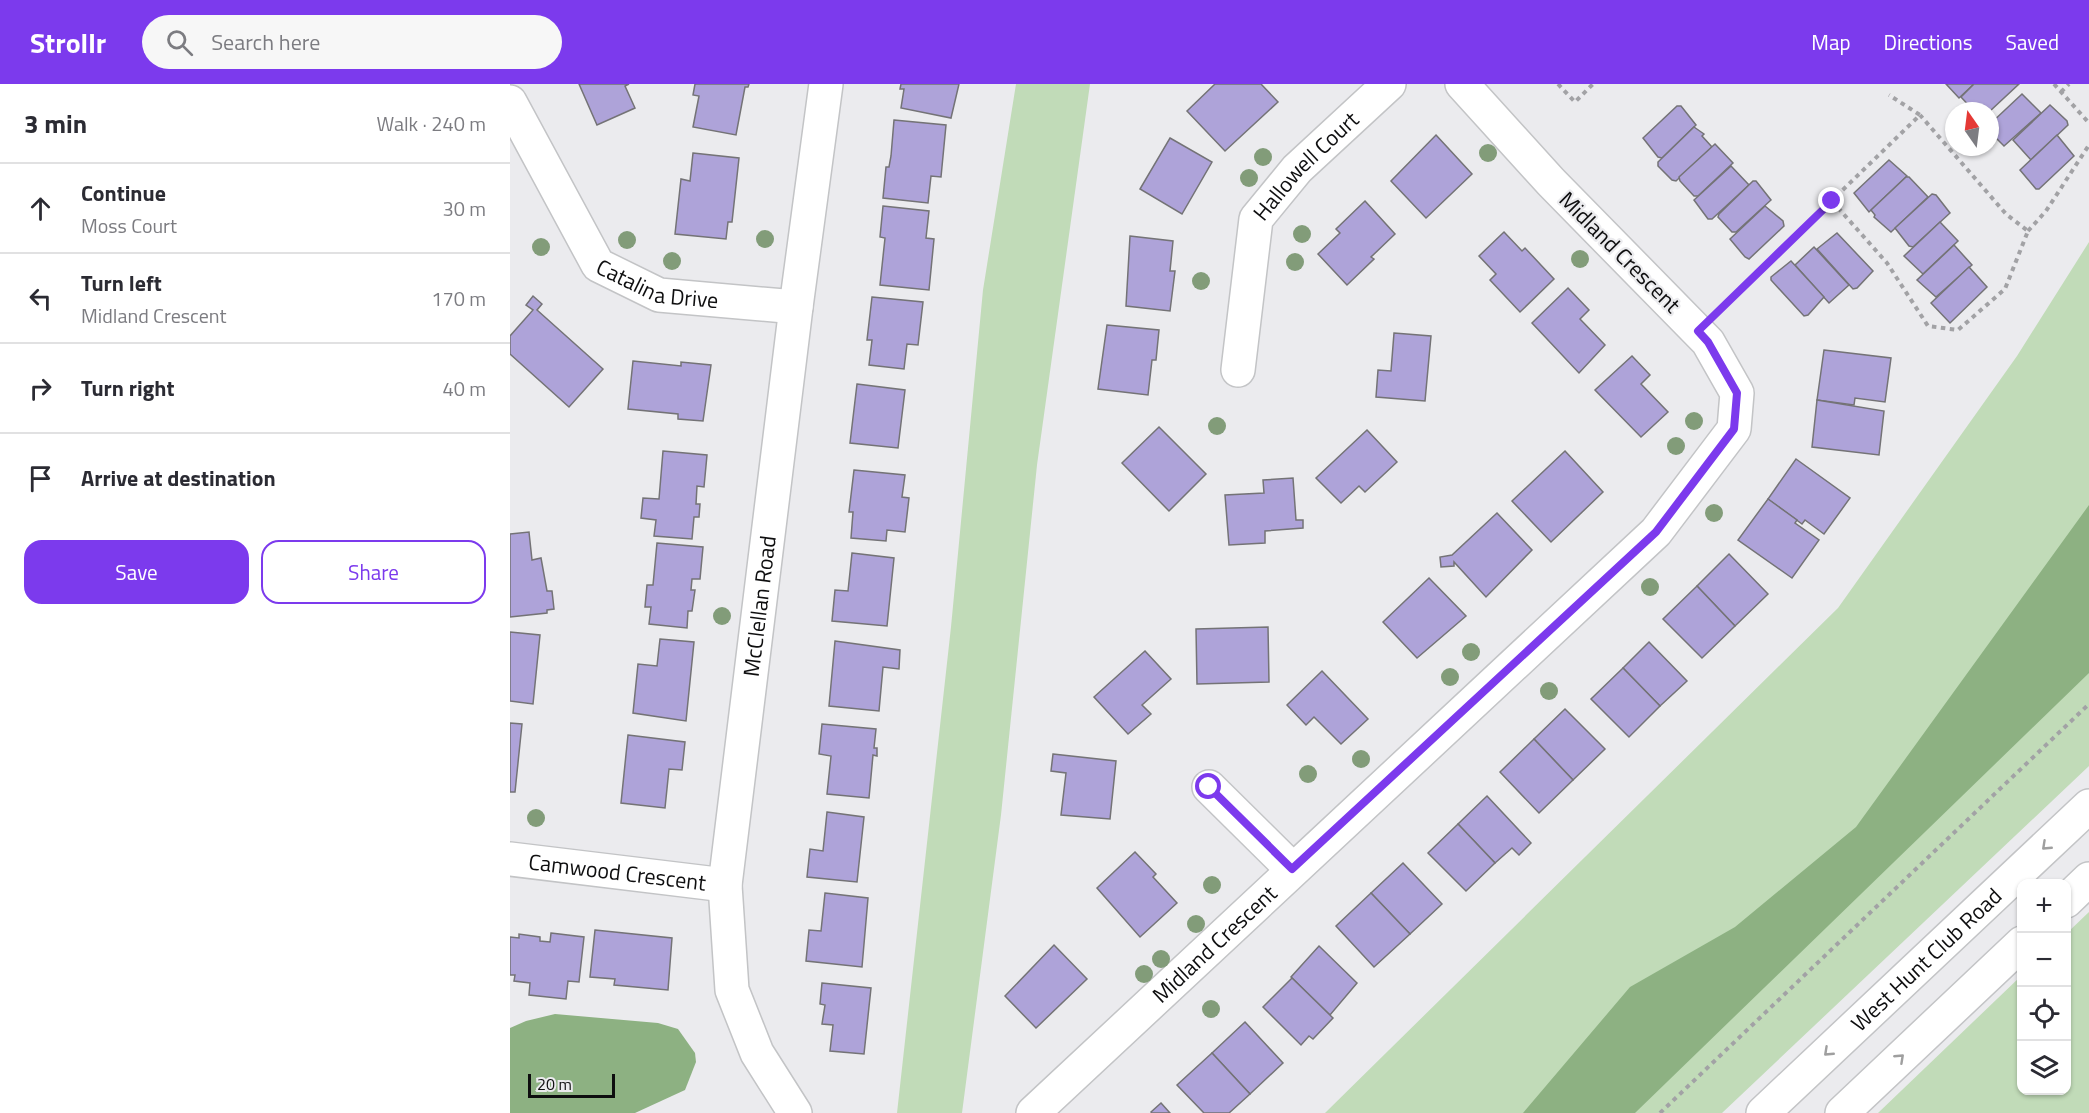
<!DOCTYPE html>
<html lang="en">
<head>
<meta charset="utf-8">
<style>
  body { margin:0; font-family:"Titillium Web",sans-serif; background:#f7f7f7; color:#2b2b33 }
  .controls { position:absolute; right:18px; bottom:18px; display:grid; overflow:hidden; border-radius:12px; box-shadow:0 2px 4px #0004 }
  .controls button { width:54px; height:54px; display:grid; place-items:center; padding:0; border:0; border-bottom:2px solid #e1e1e2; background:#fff; color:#2b2b33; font:30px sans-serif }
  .compass { position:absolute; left:1435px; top:18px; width:54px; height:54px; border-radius:50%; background:#fff; box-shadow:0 2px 4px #0004; rotate:346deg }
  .scale { position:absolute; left:18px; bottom:15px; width:87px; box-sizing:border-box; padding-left:6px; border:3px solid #0e0e0f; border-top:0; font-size:16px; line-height:21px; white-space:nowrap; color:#0e0e0f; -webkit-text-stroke:4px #ebebee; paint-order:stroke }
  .stop { position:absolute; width:18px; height:18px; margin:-14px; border:4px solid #7c3aed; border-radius:50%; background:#fff }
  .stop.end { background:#7c3aed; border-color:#fff; box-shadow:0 2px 6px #0008 }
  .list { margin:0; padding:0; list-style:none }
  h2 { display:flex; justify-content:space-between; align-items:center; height:78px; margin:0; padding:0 24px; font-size:26px }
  h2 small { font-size:20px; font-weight:400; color:#7c7c81 }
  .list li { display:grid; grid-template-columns:39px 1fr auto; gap:18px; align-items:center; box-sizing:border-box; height:90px; padding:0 24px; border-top:2px solid #e1e1e2 }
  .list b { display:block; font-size:22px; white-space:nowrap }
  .list p { margin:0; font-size:20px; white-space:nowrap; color:#7c7c81 }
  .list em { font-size:20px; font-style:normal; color:#7c7c81 }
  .actions { display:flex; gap:12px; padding:18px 24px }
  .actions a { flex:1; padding:14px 0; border:2px solid #7c3aed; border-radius:18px; text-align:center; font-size:21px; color:#7c3aed }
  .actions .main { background:#7c3aed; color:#fff }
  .icon { flex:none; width:33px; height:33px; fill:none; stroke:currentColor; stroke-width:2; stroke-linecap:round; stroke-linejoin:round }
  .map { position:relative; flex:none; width:1579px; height:1029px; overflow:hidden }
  header { display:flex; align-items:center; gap:36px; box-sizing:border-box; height:84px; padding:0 30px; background:#7c3aed; color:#fff }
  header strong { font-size:28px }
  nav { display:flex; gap:33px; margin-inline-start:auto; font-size:21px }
  .search { width:420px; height:54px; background:#f7f7f7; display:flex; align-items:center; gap:15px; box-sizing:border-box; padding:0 21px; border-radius:33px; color:#7c7c81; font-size:22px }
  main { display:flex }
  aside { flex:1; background:#fff }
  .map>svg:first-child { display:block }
</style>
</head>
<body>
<header>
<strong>Strollr</strong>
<div class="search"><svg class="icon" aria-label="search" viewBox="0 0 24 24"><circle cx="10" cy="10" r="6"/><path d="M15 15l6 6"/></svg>Search here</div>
<nav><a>Map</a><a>Directions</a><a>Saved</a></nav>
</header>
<main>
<aside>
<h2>3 min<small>Walk · 240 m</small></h2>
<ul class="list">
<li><svg class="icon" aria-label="ahead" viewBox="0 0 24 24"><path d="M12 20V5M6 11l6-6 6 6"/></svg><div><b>Continue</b><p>Moss Court</p></div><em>30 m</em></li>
<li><svg class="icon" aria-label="left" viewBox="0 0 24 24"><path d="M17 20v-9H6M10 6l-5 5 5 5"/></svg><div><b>Turn left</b><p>Midland Crescent</p></div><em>170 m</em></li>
<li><svg class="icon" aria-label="right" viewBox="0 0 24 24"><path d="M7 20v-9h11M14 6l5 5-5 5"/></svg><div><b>Turn right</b></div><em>40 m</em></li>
<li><svg class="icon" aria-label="arrive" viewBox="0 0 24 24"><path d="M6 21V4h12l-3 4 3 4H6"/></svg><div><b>Arrive at destination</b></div></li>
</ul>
<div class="actions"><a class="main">Save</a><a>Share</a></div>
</aside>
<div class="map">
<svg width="1579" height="1029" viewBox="0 0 1579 1029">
  <rect width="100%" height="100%" fill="#ebebee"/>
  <!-- green -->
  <g fill="#c1dbb8">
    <path d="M506 0H580L527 381 491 731 452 1029H387L441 543 473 206Z"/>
    <path d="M1579 158V682L1212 1029H815L1328 524 1507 272Z"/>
    <path d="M1579 828V1029H1368L1511 892 1512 1006H1556L1557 849Z"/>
  </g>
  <!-- forest -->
  <g fill="#8db182">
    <path d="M1579 421V589L1125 1029H1013L1120 903 1225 843 1346 743Z"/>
    <path d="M45 930 148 939 168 945 185 969 186 978 175 1006 125 1029H0V944L16 937Z"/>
  </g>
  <!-- building -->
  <g fill="#aea3d9" stroke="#747376" stroke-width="1.5">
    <path d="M69 0H119L115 2 125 24 87 41Z"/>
    <path d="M185 0H239L238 3H235L226 51 183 43 189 12 183 11Z"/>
    <path d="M391 0H449L441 34 391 24 394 5H390Z"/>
    <path d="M705 0H751L768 18 715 67 677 27Z"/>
    <path d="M1436 0H1464L1449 14Z"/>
    <path d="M1464 0H1509L1480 27H1464L1451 13Z"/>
    <path d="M1512 10 1531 29 1494 62 1480 48V40Z"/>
    <path d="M1540 21 1557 37 1558 41 1521 76 1503 56Z"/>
    <path d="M1167 22H1171L1186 41 1152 74 1148 73 1133 54Z"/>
    <path d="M384 36 436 41 431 93 421 92 418 119 373 114 376 83H379L381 72Z"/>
    <path d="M1184 43 1194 50 1192 52 1202 63 1166 97 1162 96 1148 82V78Z"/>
    <path d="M926 51 962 90 916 134 881 97Z"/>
    <path d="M1547 51 1564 72 1529 105H1526L1510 86Z"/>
    <path d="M660 54 702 78 672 130 630 105Z"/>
    <path d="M1205 60 1223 79 1188 112H1184L1170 97 1169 93Z"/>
    <path d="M183 69 229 74 222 138H218L216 155 165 150 171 95 180 97Z"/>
    <path d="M1379 76 1397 92 1359 128 1344 109Z"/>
    <path d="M1221 82 1239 101 1202 135H1198L1184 116Z"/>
    <path d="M1396 93H1399L1418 113 1381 148 1364 133 1365 131 1361 126Z"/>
    <path d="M1243 97H1246L1261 116 1226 148H1222L1208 133 1209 130Z"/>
    <path d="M1422 110 1426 111 1440 129 1403 163 1399 162 1385 144Z"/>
    <path d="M855 117 885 150 861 173 864 175 837 201 808 170 830 149 826 145Z"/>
    <path d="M373 122 419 127 416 154 424 155 419 206 370 201 375 154 370 153Z"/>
    <path d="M1255 122 1273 137 1274 142 1239 175 1235 173 1220 155Z"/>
    <path d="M1430 138 1448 157 1413 190 1394 172Z"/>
    <path d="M994 148 1012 167 1015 164 1044 195 1010 228 980 196 986 190 969 172Z"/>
    <path d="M1327 149 1363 187 1347 204 1343 205 1307 165Z"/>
    <path d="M620 152 663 157 660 187H665L660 227 616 222Z"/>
    <path d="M1444 161 1462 181 1426 213 1407 196Z"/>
    <path d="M1304 163 1339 201 1319 219 1285 181Z"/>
    <path d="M1281 177 1314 213 1298 231 1294 232 1261 196V193Z"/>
    <path d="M1459 183 1477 203 1440 239 1421 219Z"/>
    <path d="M1058 204 1079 226 1070 235 1095 261 1069 289 1022 239Z"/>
    <path d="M23 212 32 220 27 226 93 285 59 323 0 270V252L23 226 16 221Z"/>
    <path d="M362 213 413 218 408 261 397 260 394 285 359 281 362 256H357Z"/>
    <path d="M597 241 649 246 646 276H642L638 311 588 305Z"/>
    <path d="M884 249 921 252 915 317 866 313 868 286 881 287Z"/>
    <path d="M1314 266 1381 274 1375 318 1345 314 1344 321 1307 316Z"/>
    <path d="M1122 272 1140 291 1131 300 1158 328 1131 353 1085 306Z"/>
    <path d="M123 277 171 282V278L201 281 193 337 168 335V330L118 325Z"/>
    <path d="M347 300 395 306 388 364 340 359Z"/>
    <path d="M1307 316 1374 327 1369 371 1302 363Z"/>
    <path d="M649 343 696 390 659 427 612 379Z"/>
    <path d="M857 346 887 378 855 408 849 402 831 419 806 394Z"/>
    <path d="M153 367 197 371 194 403 187 402 186 420H190L189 433H184L182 455 144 452 146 436 131 434 133 414 149 415Z"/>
    <path d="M1055 367 1093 408 1041 458 1002 417Z"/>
    <path d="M1286 375 1340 414 1314 450 1295 436 1292 440 1258 415Z"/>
    <path d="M344 386 395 391 392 413 399 414 395 448 377 446 376 457 341 454 343 428H339Z"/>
    <path d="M783 394 786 436H793V444L755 447V459L719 461 715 411 754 409 753 396Z"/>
    <path d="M1258 415 1287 436 1285 439 1309 456 1282 494 1228 456Z"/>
    <path d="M987 429 1022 466 976 513 944 478V482L931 483 930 473 942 471Z"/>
    <path d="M19 448 22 476 31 474 37 507H42L44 525 37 526V529L0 533V450Z"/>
    <path d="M147 459 193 463 190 495H182L181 506H185L182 527H178L177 544 139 540 141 523H135L137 501H143Z"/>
    <path d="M342 469 384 474 377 542 322 537 325 506 338 507Z"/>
    <path d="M1219 470 1258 510 1225 542 1187 502Z"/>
    <path d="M919 494 956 532 907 574 873 538Z"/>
    <path d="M1187 502 1225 542 1192 574 1153 535Z"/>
    <path d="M758 543 759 598 687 600 686 545Z"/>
    <path d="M0 548 30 551 23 620 0 617Z"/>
    <path d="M150 555 184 558 176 637 123 629 128 580 147 582Z"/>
    <path d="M325 557 390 566 389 585 373 583 369 627 319 622Z"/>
    <path d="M1139 558 1177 597 1150 622 1113 584Z"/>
    <path d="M635 567 661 595 632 621 641 630 618 650 584 613Z"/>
    <path d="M1113 584 1150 622 1119 653 1081 615Z"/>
    <path d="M812 587 858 635 831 660 804 633 796 641 777 621Z"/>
    <path d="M1055 625 1095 665 1063 696 1024 655Z"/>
    <path d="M0 639 12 640 5 708H0Z"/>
    <path d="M312 640 366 645 364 664H367V672L363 671 359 714 317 710 321 672 309 670Z"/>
    <path d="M118 651 175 658 172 686 159 685 155 724 111 719Z"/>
    <path d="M1024 655 1063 696 1029 729 990 688Z"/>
    <path d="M543 670 606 677 600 735 551 731 556 689 541 687Z"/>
    <path d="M977 712 1021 759 1009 771 1002 764 985 779 948 740Z"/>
    <path d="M317 728 354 733 347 798 297 793 300 765 313 767Z"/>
    <path d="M948 740 985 779 956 807 918 769Z"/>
    <path d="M625 768 646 790 643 793 667 819 630 853 587 804Z"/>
    <path d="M893 779 932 820 900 850 861 809Z"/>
    <path d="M315 809 358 814 352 883 296 877 299 846 311 847Z"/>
    <path d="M861 809 900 850 864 883 826 842Z"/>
    <path d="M85 846 162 854 158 906 104 901 105 895 80 893Z"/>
    <path d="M41 849 74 853 69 898 58 897 56 915 19 911 20 899 4 897 5 891H0V853L9 854V850L30 853V857L40 858Z"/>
    <path d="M544 861 577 895 526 944 495 912Z"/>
    <path d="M809 862 847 899 820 931 781 893Z"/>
    <path d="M782 894 823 934 803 955 799 952 791 961 753 923Z"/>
    <path d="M312 899 361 904 354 970 320 967 323 941 312 940 315 921 310 920Z"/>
    <path d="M735 938 773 979 740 1010 702 969Z"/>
    <path d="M702 969 740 1010 719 1029H694L667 1001Z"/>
    <path d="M651 1019 660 1029H642L641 1028Z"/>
  </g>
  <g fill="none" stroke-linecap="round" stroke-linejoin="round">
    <!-- minor casing -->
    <g stroke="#c3c4c6" stroke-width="36">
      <g id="minor">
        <path id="s1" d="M0 18 88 181 149 211 286 223"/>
        <path id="s2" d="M728 286 746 135 787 85 879 0"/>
        <path d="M699 703 782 785"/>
        <path id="s3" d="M0 775 215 801"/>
        <path id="s4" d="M285 1029 247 969 222 906 215 801 286 223 316 0"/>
        <path id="s5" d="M523 1029 1146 448 1224 345 1227 309 1198 258 1041 98 952 0"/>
      </g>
    </g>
    <!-- major casing -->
    <g stroke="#c3c4c6" stroke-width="36">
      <g id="major">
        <path d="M1556 817 1579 795"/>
        <path id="s6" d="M1253 1029 1579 722"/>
        <path d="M1332 1029 1512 859"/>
      </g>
    </g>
    <!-- path -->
    <g stroke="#a2a2a5" stroke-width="4" stroke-dasharray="4.5 4.5" stroke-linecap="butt">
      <path d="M1048 0 1065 18 1083 0"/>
      <path d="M1544 0 1579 39"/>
      <path d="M1551 8 1559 0"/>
      <path d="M1322 117 1377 179 1418 242 1448 246 1495 205 1518 147 1496 130 1410 31"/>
      <path d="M1518 147 1536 127 1579 61"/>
      <path d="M1210 225 1410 31 1379 11"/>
      <path d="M1150 1029 1579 620"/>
    </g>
    <!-- minor -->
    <use href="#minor" stroke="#fff" stroke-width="33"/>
    <!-- major -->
    <use href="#major" stroke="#fff" stroke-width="33"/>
  </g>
  <!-- trees -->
  <g fill="#829c79">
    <circle cx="978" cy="69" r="9"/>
    <circle cx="753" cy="73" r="9"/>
    <circle cx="739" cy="94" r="9"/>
    <circle cx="792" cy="150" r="9"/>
    <circle cx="255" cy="155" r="9"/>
    <circle cx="117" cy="156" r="9"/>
    <circle cx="31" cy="163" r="9"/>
    <circle cx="1070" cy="175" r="9"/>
    <circle cx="162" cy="177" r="9"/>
    <circle cx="785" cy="178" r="9"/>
    <circle cx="691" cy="197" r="9"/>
    <circle cx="1184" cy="337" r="9"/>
    <circle cx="707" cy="342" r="9"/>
    <circle cx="1166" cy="362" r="9"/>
    <circle cx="1204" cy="429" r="9"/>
    <circle cx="1140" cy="503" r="9"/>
    <circle cx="212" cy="532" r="9"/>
    <circle cx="961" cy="568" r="9"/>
    <circle cx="940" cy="593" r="9"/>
    <circle cx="1039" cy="607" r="9"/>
    <circle cx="851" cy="675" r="9"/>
    <circle cx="798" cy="690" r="9"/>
    <circle cx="26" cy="734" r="9"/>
    <circle cx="702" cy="801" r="9"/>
    <circle cx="686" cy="840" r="9"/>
    <circle cx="651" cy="875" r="9"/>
    <circle cx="634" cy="890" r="9"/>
    <circle cx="701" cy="925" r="9"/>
  </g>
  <!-- one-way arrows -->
  <defs><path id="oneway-chevron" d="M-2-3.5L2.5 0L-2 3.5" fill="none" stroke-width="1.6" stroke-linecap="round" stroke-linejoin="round" transform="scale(1.5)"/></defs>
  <g stroke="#9f9f9f">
    <use href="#oneway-chevron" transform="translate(1536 762) rotate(137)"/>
    <use href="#oneway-chevron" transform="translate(1318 968) rotate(137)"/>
    <use href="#oneway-chevron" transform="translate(1390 974) rotate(-43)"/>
  </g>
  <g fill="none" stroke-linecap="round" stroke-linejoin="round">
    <!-- route -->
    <path stroke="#7c3aed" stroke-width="8" d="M699 703 782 785 1146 448 1224 345 1227 309 1198 258 1188 247 1322 117"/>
  </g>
  <g text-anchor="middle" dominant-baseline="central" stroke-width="4.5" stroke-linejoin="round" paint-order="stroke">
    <!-- street labels -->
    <g font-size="22" fill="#0e0e0f" stroke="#ebebee">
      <text stroke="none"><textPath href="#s2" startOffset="225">Hallowell Court</textPath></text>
      <text transform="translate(1110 168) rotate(45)">Midland Crescent</text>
      <text stroke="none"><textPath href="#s1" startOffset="249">Catalina Drive</textPath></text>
      <text stroke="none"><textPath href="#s4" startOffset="525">McClellan Road</textPath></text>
      <text stroke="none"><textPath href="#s3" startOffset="108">Camwood Crescent</textPath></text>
      <text stroke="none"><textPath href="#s5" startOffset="248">Midland Crescent</textPath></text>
      <text stroke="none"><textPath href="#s6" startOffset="224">West Hunt Club Road</textPath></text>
    </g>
  </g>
</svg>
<div class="controls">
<button>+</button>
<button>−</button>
<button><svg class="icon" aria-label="locate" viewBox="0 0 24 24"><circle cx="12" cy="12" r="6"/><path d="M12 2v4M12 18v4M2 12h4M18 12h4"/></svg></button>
<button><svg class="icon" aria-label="layers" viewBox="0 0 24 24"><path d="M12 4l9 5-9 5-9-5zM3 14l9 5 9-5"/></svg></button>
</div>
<svg class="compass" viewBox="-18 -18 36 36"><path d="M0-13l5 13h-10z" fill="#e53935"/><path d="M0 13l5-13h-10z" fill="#7c7c81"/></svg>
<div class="scale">20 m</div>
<div class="stop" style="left:699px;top:703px"></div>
<div class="stop end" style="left:1322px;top:117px"></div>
</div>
</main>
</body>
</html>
